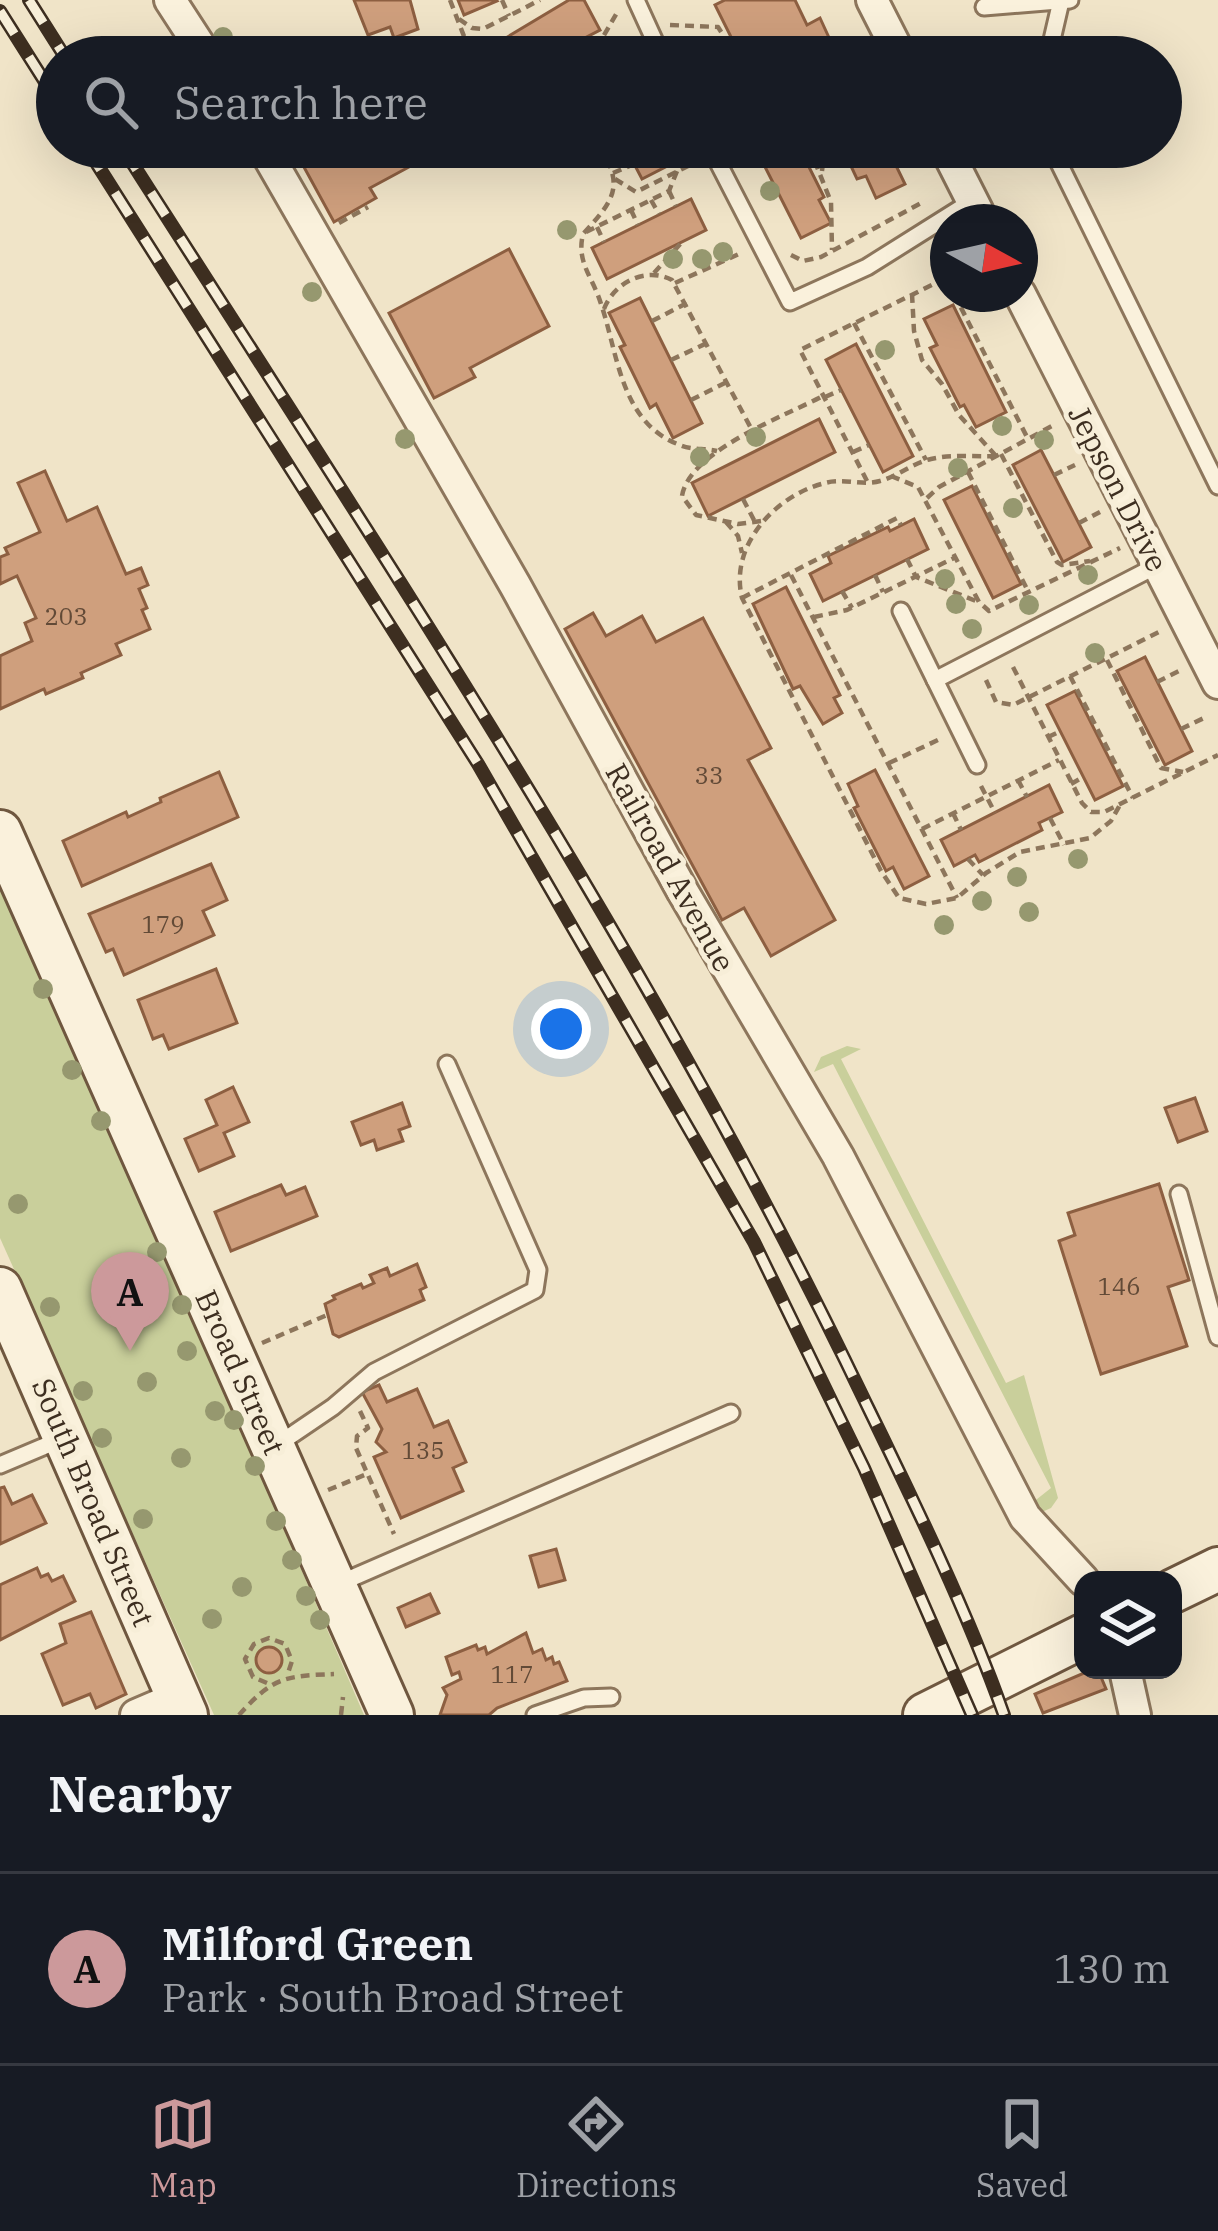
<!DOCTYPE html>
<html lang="en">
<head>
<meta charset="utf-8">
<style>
  body { margin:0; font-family:"IBM Plex Serif",serif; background:#20242c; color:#f1f3f6 }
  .controls { position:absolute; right:36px; bottom:36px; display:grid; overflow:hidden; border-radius:24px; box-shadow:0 12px 48px #0002 }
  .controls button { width:108px; height:108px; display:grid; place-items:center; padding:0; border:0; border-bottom:3px solid #363941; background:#171b24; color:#f1f3f6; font:60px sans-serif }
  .compass { position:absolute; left:930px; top:204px; width:108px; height:108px; border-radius:50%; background:#171b24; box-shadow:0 12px 48px #0002; rotate:98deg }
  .you { position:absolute; left:561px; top:1029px; width:42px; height:42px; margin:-30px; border:9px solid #fff; border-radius:50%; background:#1a73e8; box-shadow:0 0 0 18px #1a73e833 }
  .badge { display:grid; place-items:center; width:78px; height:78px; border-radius:50%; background:#cc999b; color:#111; font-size:39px; font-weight:700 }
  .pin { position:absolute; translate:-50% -99px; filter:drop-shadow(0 3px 6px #0008) }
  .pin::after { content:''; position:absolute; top:63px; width:42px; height:36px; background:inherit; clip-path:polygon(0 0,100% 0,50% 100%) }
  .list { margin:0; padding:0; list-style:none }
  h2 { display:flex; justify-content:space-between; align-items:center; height:156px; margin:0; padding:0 48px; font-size:51px }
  h2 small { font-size:39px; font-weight:400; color:#9ea1a6 }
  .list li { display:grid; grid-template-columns:78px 1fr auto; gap:36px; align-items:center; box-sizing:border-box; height:192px; padding:0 48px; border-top:3px solid #363941 }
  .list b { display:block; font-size:45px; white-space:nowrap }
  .list p { margin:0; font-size:39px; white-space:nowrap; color:#9ea1a6 }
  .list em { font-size:39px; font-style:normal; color:#9ea1a6 }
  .icon { flex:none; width:66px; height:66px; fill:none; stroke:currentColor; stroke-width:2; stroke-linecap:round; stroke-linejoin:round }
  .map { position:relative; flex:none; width:1218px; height:1715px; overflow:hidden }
  .search { position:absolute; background:#171b24; box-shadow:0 12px 48px #0002; left:36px; right:36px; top:36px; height:132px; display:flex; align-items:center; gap:30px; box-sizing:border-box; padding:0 42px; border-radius:66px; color:#9ea1a6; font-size:45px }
  .sheet { height:348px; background:#171b24 }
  nav { display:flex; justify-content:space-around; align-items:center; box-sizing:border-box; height:168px; border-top:3px solid #363941; background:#171b24; font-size:33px; color:#9ea1a6 }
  nav a { display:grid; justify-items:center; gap:6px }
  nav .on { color:#cc999b }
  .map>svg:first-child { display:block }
</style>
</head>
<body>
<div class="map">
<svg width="1218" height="1715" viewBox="0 0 1218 1715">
  <rect width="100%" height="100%" fill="#f0e4c8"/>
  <!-- green -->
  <g fill="#c9cf9b">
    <path d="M0 870 364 1715H214L0 1238Z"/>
    <path d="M847 1046 861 1049 841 1059 1006 1383 1024 1375 1058 1498 1051 1508 1042 1512 1027 1507 1051 1488 833 1064 814 1072 821 1057Z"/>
  </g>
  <!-- building -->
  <g fill="#cf9f7d" stroke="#8d5f41" stroke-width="3">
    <path d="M354 0H410L418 29 394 38 390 27 368 35Z"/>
    <path d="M458 0H496L497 1 464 15Z"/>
    <path d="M569 0H584L600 30 548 57H487L484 51Z"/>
    <path d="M725 0H795L807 25 820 18 831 42 800 57H741L715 5Z"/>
    <path d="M293 147H446L370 188 376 198 334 222Z"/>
    <path d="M617 147H665L673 163 642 179 630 156 623 159Z"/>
    <path d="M755 147H799L824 197 819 200 831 223 801 238Z"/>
    <path d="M842 147H887L905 184 876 198 866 176 857 179Z"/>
    <path d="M691 199 706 230 607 279 592 248Z"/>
    <path d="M509 249 549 326 470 368 475 377 434 398 389 313Z"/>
    <path d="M640 298 702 423 673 438 656 404 650 408 620 347 625 345 609 313Z"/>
    <path d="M953 305 1006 412 976 427 964 405 960 407 930 348 937 345 924 319Z"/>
    <path d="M856 344 913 456 883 472 826 360Z"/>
    <path d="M819 419 835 452 708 516 692 483Z"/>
    <path d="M1041 450 1091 547 1063 562 1013 465Z"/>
    <path d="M45 471 67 521 97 507 126 574 141 568 148 585 139 589 147 608 142 610 150 629 116 644 121 655 81 673 83 678 46 694 44 689 0 709V656L32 641 25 623 36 618 17 576 0 584V557L8 554 5 548 40 532 18 483Z"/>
    <path d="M972 486 1021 584 993 598 944 500Z"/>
    <path d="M914 519 928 549 823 601 810 574 831 563 828 556 888 527 890 531Z"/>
    <path d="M786 587 840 695 834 698 842 713 823 724 800 686 793 689 753 604Z"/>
    <path d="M593 613 606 636 642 616 656 642 703 618 771 748 748 760 835 920 771 956 744 908 722 920 565 629Z"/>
    <path d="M1145 657 1192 751 1165 765 1117 671Z"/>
    <path d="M1075 691 1123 786 1095 800 1047 705Z"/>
    <path d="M875 770 929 876 904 889 893 867 886 871 854 808 858 806 848 784Z"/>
    <path d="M219 772 238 817 82 886 63 841 126 812 128 817 161 802 160 798Z"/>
    <path d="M1049 785 1062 812 1039 823 1042 830 979 862 975 855 954 866 941 840Z"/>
    <path d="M211 864 227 900 203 911 214 935 124 975 113 949 106 952 89 914Z"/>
    <path d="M216 969 237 1023 169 1049 163 1035 153 1039 138 1000Z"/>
    <path d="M233 1087 249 1122 224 1133 234 1156 199 1171 185 1139 217 1125 206 1100Z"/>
    <path d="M1195 1098 1207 1131 1178 1142 1165 1108Z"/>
    <path d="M402 1103 410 1126 399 1130 403 1141 377 1150 374 1140 361 1145 352 1122Z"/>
    <path d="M1159 1184 1189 1280 1168 1287 1187 1346 1101 1374 1059 1241 1075 1235 1068 1213Z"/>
    <path d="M281 1185 286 1195 305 1187 317 1216 231 1251 215 1212Z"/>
    <path d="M417 1264 426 1287 420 1290 424 1300 339 1337 333 1334 325 1304 335 1299 333 1296 361 1284 363 1288 374 1283 370 1275 387 1268 390 1276Z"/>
    <path d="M379 1385 387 1402 417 1389 434 1427 448 1421 466 1462 453 1468 463 1491 401 1518 374 1457 386 1452 376 1442 382 1429 362 1392Z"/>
    <path d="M4 1487 12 1504 32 1495 46 1523 0 1544V1488Z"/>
    <path d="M556 1549 565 1580 539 1587 530 1556Z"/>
    <path d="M37 1568 41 1577 48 1574 52 1581 63 1576 75 1601 0 1640V1585Z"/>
    <path d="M430 1594 439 1613 406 1627 398 1608Z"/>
    <path d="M91 1612 126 1694 96 1708 90 1694 63 1705 42 1654 66 1643 60 1624Z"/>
    <path d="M526 1633 533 1653 542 1649 546 1660 552 1657 554 1664 559 1662 567 1681 497 1708 489 1715H440L447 1695 443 1688 461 1679 459 1672 452 1675 446 1657 476 1645 478 1650 485 1647 487 1654Z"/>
    <circle cx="269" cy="1660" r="13"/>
    <path d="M1091 1670H1098L1106 1689 1043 1713 1035 1694Z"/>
  </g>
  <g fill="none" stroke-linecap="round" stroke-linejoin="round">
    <!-- lane casing -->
    <g stroke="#8d765c" stroke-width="21">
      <g id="lane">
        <path d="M636 0 662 57"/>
        <path d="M984 7 1070 0"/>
        <path d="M1048 57 1061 1"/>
        <path d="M710 147 790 302 867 267 972 201"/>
        <path d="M1051 147 1218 486"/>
        <path d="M901 611 977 765"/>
        <path d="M935 680 1158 565"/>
        <path d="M1179 1194 1218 1337"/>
        <path d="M277 1445 333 1407 374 1372 535 1290 538 1270 447 1064"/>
        <path d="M0 1465 64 1438"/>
        <path d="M338 1584 731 1413"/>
        <path d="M535 1715 584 1698 611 1697"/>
      </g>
    </g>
    <!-- street casing -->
    <g stroke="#8d765c" stroke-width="36">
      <g id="street">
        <path d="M170 0 207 57"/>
        <path d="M872 0 901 57"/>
        <path d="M263 147 515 585 683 892 838 1156 1025 1517 1083 1580"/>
        <path d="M945 147 983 222"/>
        <path d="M1020 294 1218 683"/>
        <path d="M1125 1670 1135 1715"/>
        <path d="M136 1715 178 1697"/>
      </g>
    </g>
    <!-- secondary casing -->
    <g stroke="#6f573f" stroke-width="48">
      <g id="secondary">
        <path d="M0 832 392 1715"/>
        <path d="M0 1289 186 1715"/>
        <path d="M1173 1591 1218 1569"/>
        <path d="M925 1715 1083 1636"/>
      </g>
    </g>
    <!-- path -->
    <g stroke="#8d765c" stroke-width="4.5" stroke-dasharray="9 6" stroke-linecap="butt">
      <path d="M450 0 472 57"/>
      <path d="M502 0 509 16"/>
      <path d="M459 19 472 28 483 29 540 0"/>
      <path d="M670 25 718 27 737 57"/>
      <path d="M409 57 427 47"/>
      <path d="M565 57 603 37 618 11"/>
      <path d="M591 57 599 40"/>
      <path d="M599 147C627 187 611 203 583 234 576 263 593 277 601 304 618 353 620 423 680 445 691 450 705 448 717 451"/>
      <path d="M809 147 831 202 832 250"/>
      <path d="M822 171 825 147"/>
      <path d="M613 173 634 164"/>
      <path d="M615 179 636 192 694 163"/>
      <path d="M669 191 676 206"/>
      <path d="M651 200 659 214"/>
      <path d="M631 210 638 225"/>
      <path d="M339 223 368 207"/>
      <path d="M597 227 604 242"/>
      <path d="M586 232 669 191 677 171"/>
      <path d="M791 255 803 261 821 257 925 201"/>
      <path d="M654 273 683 241"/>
      <path d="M675 283 739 254"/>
      <path d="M912 294 914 331 922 360 942 384 959 415 996 456"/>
      <path d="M954 294 1028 439"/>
      <path d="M604 309C614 283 645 266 672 280L753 432"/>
      <path d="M652 321 687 303"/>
      <path d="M854 323 926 460"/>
      <path d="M671 360 707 343"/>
      <path d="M825 397 841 390"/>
      <path d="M691 400 727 382"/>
      <path d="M853 452 869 445"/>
      <path d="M1001 454 1057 562 1062 565 1090 561"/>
      <path d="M996 456C975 457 952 454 931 459 913 463 898 476 880 481 863 486 843 478 825 483 776 495 729 545 742 598L881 871 899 898 926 904 957 898 986 873 1020 852 1090 838 1111 821 1121 803"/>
      <path d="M968 472 1029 593"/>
      <path d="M1054 475 1075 465"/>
      <path d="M891 476 918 487 979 602 989 611 1120 548"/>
      <path d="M867 481 800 350 948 277"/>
      <path d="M927 498 939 487 1052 426"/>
      <path d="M743 499 755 522"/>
      <path d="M761 521 738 524 696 515 682 496C689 451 785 416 823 396"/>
      <path d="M726 522 738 536 742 553"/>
      <path d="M1079 523 1100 512"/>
      <path d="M907 559 916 577 976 601"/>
      <path d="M791 575 957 898"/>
      <path d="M875 575 883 592"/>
      <path d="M842 591 852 608"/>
      <path d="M742 598 897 518 901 525"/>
      <path d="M814 617 847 610 956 557"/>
      <path d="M1107 660 1161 768 1183 772"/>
      <path d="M1013 667 1082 803 1091 812H1104L1218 755"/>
      <path d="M1070 676 1133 798"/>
      <path d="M986 680 996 702 1013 705 1159 632"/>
      <path d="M1157 682 1181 670"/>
      <path d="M1181 729 1204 718"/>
      <path d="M1048 737 1061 731"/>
      <path d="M889 763 938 740"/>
      <path d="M1018 780 1027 797"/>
      <path d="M1071 784 1083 777"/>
      <path d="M981 786 995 813"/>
      <path d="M953 813 961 830"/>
      <path d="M1050 818 1064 845"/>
      <path d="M922 829 1059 760"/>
      <path d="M968 859 983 875"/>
      <path d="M262 1343 327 1315"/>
      <path d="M360 1411 368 1428 357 1436 356 1448 394 1534"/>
      <path d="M328 1490 367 1474"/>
      <path d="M267 1683 253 1677 245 1659 254 1644 269 1638 285 1644 292 1661 287 1676"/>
      <path d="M239 1715C273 1677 285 1676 334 1674"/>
      <path d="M341 1715 343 1697"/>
    </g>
    <!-- lane -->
    <use href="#lane" stroke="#faf1dc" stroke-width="15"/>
    <!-- street -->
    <use href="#street" stroke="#faf1dc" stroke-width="30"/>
    <!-- secondary -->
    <use href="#secondary" stroke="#faf1dc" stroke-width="42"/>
    <!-- rail casing -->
    <g stroke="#3d2e20" stroke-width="14">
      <g id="rail">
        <path d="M29 0 65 57"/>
        <path d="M0 11 57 101"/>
        <path d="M86 147 478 764 754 1242 864 1468 972 1715"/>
        <path d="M122 147C375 544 638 937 845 1360 901 1476 961 1594 1004 1715"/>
      </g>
    </g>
    <!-- rail -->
    <use href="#rail" stroke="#f7eed8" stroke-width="9" stroke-dasharray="27" stroke-linecap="butt"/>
  </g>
  <!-- trees -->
  <g fill="#96986f">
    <circle cx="223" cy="37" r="10"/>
    <circle cx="770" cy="191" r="10"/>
    <circle cx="567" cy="230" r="10"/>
    <circle cx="723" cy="252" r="10"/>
    <circle cx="673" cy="259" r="10"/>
    <circle cx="702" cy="259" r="10"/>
    <circle cx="312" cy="292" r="10"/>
    <circle cx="885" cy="350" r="10"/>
    <circle cx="1002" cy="426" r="10"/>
    <circle cx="756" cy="437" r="10"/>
    <circle cx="405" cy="439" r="10"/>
    <circle cx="1044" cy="440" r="10"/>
    <circle cx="700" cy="457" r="10"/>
    <circle cx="958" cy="468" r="10"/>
    <circle cx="1013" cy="508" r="10"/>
    <circle cx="1088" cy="575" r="10"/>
    <circle cx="945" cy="579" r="10"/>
    <circle cx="956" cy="604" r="10"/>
    <circle cx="1029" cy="605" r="10"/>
    <circle cx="972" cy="629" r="10"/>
    <circle cx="1095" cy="653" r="10"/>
    <circle cx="1078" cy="859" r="10"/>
    <circle cx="1017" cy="877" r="10"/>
    <circle cx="982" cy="901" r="10"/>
    <circle cx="1029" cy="912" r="10"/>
    <circle cx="944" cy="925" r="10"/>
    <circle cx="43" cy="989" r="10"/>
    <circle cx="72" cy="1070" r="10"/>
    <circle cx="101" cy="1121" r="10"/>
    <circle cx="18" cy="1204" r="10"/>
    <circle cx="157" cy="1252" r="10"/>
    <circle cx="182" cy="1305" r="10"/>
    <circle cx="50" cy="1307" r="10"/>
    <circle cx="135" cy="1322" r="10"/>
    <circle cx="187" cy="1351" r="10"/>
    <circle cx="147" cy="1382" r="10"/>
    <circle cx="83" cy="1391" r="10"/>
    <circle cx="215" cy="1411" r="10"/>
    <circle cx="234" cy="1420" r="10"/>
    <circle cx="102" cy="1438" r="10"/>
    <circle cx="181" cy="1458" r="10"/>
    <circle cx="255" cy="1466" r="10"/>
    <circle cx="143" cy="1519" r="10"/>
    <circle cx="276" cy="1521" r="10"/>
    <circle cx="292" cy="1560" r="10"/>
    <circle cx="242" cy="1587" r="10"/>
    <circle cx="306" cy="1596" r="10"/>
    <circle cx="212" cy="1619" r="10"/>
    <circle cx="320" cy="1620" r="10"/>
  </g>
  <g text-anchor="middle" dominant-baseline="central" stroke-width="10" stroke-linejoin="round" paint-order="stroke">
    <!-- number labels -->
    <g font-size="24" fill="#624a37">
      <text x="66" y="616">203</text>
      <text x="709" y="775">33</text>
      <text x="163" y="924">179</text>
      <text x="1119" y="1286">146</text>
      <text x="423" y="1450">135</text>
      <text x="512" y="1674">117</text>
    </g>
    <!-- street labels -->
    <g font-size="30" fill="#3d2e20" stroke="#f7eed8">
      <text transform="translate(1119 488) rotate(63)">Jepson Drive</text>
      <text transform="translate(671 867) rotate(61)">Railroad Avenue</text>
      <text transform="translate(241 1372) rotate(66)">Broad Street</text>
      <text transform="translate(94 1502) rotate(67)">South Broad Street</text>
    </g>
  </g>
</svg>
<div class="controls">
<button><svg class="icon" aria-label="layers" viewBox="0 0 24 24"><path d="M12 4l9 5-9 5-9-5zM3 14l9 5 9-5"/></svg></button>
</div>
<svg class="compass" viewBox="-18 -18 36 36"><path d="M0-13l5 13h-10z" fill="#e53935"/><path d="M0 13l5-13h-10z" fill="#9ea1a6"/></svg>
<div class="you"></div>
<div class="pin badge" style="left:130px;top:1351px">A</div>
<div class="search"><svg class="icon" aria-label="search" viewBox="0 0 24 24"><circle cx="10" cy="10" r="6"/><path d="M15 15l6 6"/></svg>Search here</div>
</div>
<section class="sheet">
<h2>Nearby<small></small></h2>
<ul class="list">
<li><span class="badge">A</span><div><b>Milford Green</b><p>Park · South Broad Street</p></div><em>130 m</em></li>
</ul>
</section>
<nav>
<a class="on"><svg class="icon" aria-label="map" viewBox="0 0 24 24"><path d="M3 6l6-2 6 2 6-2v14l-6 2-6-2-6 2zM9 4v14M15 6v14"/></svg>Map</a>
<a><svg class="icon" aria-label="directions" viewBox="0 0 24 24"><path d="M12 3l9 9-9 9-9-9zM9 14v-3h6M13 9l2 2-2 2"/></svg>Directions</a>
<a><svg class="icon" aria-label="saved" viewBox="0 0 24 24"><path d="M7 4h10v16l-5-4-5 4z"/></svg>Saved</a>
</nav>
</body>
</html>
